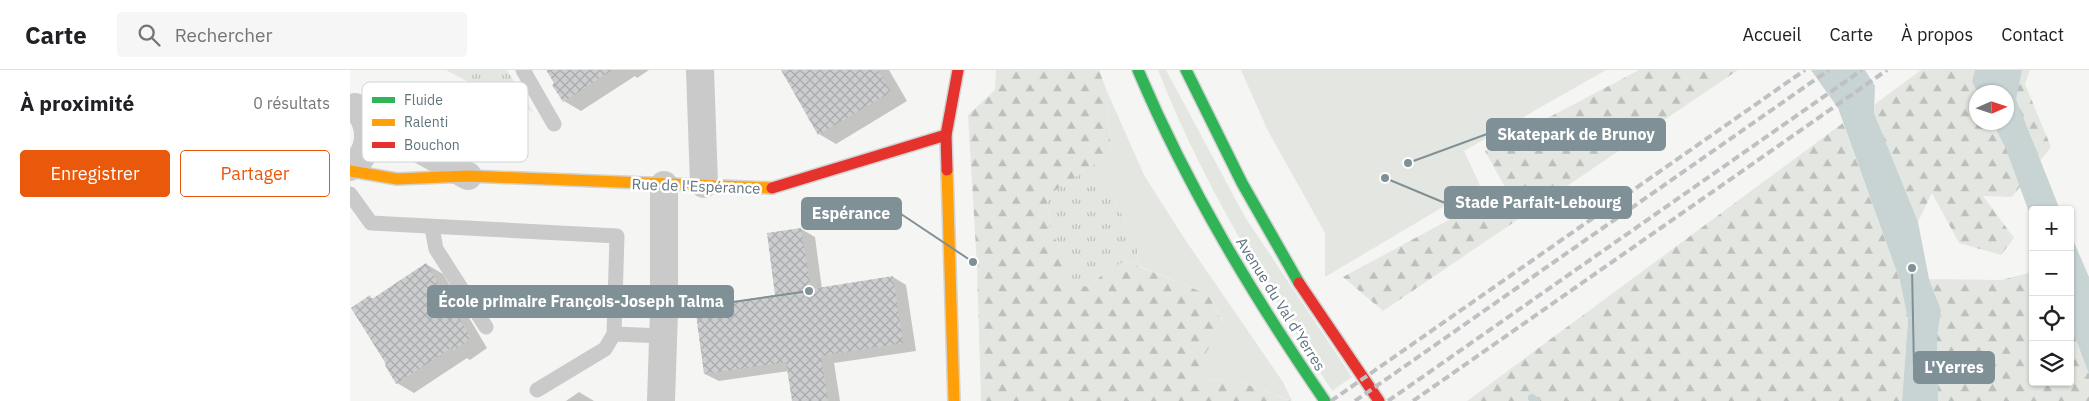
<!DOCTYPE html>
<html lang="fr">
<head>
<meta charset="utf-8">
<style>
  body { margin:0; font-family:"IBM Plex Sans",sans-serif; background:#f6f6f6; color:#202124 }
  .controls { position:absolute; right:15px; bottom:15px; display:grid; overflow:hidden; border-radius:5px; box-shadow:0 1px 4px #0004 }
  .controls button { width:45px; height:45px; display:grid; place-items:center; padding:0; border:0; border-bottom:1px solid #e0e0e0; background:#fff; color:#202124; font:25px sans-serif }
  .compass { position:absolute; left:1619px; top:15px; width:45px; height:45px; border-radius:50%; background:#fff; box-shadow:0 1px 4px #0004; rotate:87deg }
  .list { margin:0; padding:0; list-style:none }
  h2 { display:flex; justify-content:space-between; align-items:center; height:65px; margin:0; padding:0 20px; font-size:21px }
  h2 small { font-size:16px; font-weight:400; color:#757577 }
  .actions { display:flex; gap:10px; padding:15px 20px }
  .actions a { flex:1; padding:11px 0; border:1px solid #ea580c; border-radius:5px; text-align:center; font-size:18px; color:#ea580c }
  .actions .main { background:#ea580c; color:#fff }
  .icon { flex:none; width:28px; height:28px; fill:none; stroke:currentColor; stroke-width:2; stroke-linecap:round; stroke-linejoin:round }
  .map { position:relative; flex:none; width:1739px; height:331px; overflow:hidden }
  header { display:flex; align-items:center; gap:30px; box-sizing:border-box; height:70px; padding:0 25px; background:#fff; border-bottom:1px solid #e0e0e0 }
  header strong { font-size:24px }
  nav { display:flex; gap:28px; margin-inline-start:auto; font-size:18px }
  .search { width:350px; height:45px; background:#f6f6f6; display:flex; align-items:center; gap:12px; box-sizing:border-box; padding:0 18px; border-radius:5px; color:#757577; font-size:19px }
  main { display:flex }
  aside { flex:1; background:#fff }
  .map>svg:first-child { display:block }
</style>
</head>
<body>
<header>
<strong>Carte</strong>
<div class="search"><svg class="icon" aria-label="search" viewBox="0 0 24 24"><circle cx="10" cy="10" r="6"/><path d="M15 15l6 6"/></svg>Rechercher</div>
<nav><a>Accueil</a><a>Carte</a><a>À propos</a><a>Contact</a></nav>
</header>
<main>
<aside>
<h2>À proximité<small>0 résultats</small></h2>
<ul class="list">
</ul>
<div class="actions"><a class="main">Enregistrer</a><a>Partager</a></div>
</aside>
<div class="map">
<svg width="1739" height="331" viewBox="0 0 1739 331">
  <defs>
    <pattern id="forest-firs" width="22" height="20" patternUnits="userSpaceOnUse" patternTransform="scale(1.25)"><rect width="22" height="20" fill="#e4e7e1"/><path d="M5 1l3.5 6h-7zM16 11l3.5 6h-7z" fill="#bcc0bc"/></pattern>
    <pattern id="park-tufts" width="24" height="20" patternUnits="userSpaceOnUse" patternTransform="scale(1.25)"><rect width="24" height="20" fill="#e4e7e1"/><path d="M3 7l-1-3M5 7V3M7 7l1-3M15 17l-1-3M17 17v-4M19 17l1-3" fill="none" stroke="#bcc0bc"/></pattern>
    <pattern id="building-cross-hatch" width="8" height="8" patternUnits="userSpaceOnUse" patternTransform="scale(1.25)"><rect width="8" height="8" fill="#cccdce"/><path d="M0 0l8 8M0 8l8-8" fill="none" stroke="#a9abac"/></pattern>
  </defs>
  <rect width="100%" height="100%" fill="#f5f5f3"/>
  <!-- grass -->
  <g fill="#e4e7e1">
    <path d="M808 0H816L895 147 1002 307 982 321C917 217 853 115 808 0Z"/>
    <path d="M891 0H1256L1114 81 1130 115 975 207V163L917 59Z"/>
    <path d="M756 19 794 105 832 165 933 312 942 331 888 311 844 310 857 281 873 252 859 225 787 195 788 175 745 94 761 83Z"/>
  </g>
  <!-- forest -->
  <g fill="url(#forest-firs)" fill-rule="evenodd">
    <path d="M646 0H749L756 19 761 84 697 126 700 161 738 217 759 199 776 191 859 225 873 253 857 281 845 310 888 311 941 331H631L627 196 618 45 645 20Z"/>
    <path d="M1289 0H1388L1033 241 993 207 1156 119 1135 81Z"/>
    <path d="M1571 0H1680L1675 14 1701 77 1662 127 1633 126 1664 168 1651 185 1609 173 1582 123 1568 152 1524 43 1525 34ZM1626 22H1656V52H1626Z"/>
    <path d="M1493 53 1550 211 1558 250 1552 331H1117Z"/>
    <path d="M1683 202V312H1720V254L1739 304V331H1588L1587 268 1591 240 1579 209 1651 210Z"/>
  </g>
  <!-- park -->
  <g fill="url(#park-tufts)">
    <path d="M96 0H157L183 42 146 27Z"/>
    <path d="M745 94 788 175 787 195 776 191 759 199 738 217 716 212 721 194 700 161 697 126Z"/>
  </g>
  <!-- water -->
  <g fill="#c8d3d4">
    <path d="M1461 0H1515L1525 16 1524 43 1568 152 1579 209 1591 240 1587 268 1588 331H1552L1558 250 1550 211 1488 38Z"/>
    <path d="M1625 0H1672L1666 29 1710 140H1683V153L1656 79 1643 53 1656 52V22H1628L1622 12Z"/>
    <path d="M1720 163 1739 207V304L1720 254Z"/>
  </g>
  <!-- shadow -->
  <g fill="#0003">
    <path d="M197 0H299L287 8 285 6 231 41 214 31Z"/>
    <path d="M432 0H539L557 31 486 74 469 64Z"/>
    <path d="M451 159 465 167 472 219 543 207 556 215 566 281 484 293 490 331H444L439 301 369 311 355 304 427 226Z"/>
    <path d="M76 194 93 204 137 278 120 290 117 288 64 323 47 313 36 295 20 227 23 229Z"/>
    <path d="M229 322 244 331H216Z"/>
  </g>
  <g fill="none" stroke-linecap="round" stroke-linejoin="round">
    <!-- stream -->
    <path stroke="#c8d3d4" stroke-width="8" d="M1182 328 1186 331"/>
  </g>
  <!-- building -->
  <g fill="url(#building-cross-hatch)">
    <path d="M196 0H262L213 32 202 15 204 13Z"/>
    <path d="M431 0H528L541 22 468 65Z"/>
    <path d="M451 158 461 219 543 206 553 273 471 286 478 331H442L436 292 354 304 345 237 425 225 417 163Z"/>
    <path d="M76 193 121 268 103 281 101 278 46 314 35 295 36 294 1 238 20 225 22 229Z"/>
  </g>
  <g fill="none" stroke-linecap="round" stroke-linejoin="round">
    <!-- fast casing -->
    <g stroke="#d1d3d3" stroke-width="14">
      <g id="fast">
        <path d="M788 0C838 118 903 226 975 331"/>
        <path d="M836 0 892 113 949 213"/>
      </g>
    </g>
    <!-- slow casing -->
    <g stroke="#d1d3d3" stroke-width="14">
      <g id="slow">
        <path d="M597 100 604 331"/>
        <path d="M0 101 47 109 118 106 422 118"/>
      </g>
    </g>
    <!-- jam casing -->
    <g stroke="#d1d3d3" stroke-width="14">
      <g id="jam">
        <path d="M597 100 596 65 608 0"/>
        <path d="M422 118 596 65"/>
        <path d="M949 213 1029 331"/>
      </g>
    </g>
    <!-- lane -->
    <g stroke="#cacacb" stroke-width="15">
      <path d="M173 0 204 54"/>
      <path d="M0 124 21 153 267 166 264 264 255 279 187 320"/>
      <path d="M82 158 86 179 136 257"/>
      <path d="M264 264 314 266"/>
    </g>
    <!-- street -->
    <g stroke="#cacacb" stroke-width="28">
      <path d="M350 0 354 114"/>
      <path d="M11 43 53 70 118 106"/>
      <path d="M0 97C22 84 24 54 5 37"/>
      <path d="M311 331 314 241V115"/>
    </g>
    <!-- fast -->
    <use href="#fast" stroke="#30b455" stroke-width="11"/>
    <!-- slow -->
    <use href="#slow" stroke="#ff9f0a" stroke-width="11"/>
    <!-- jam -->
    <use href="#jam" stroke="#e5322d" stroke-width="11"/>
    <!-- rail -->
    <g stroke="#bfc0c2" stroke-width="4" stroke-dasharray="8 4" stroke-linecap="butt">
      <path d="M981 331 1455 0"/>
      <path d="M1005 331 1479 0"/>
      <path d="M1038 331 1512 0"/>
      <path d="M1063 331 1537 0"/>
    </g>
  </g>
  <g text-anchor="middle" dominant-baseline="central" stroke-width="5" stroke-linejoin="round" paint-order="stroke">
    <!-- street labels -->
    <g font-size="15" fill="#61757e" stroke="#fff">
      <text transform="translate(346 116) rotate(2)">Rue de l'Espérance</text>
      <text transform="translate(931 234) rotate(58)">Avenue du Val d'Yerres</text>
    </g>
  </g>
  <!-- legend -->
  <rect x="12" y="12" width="166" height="80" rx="8" fill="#fff" stroke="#d0d6d8" stroke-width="1"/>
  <rect x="22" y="27" width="23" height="6" fill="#30b455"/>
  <rect x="22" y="49" width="23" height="7" fill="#ff9f0a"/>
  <rect x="22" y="72" width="23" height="6" fill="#e5322d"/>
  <g font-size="14" fill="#61757e">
    <text x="54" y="35">Fluide</text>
    <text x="54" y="57">Ralenti</text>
    <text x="54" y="80">Bouchon</text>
  </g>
  <!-- callouts -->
  <path fill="none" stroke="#809097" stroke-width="2" d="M1058 93L1137 64M1035 108L1095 133M623 192L551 144M459 221L383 232M1562 198L1564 298"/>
  <g fill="#809097" stroke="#fff" stroke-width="2">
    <circle cx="1058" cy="93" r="5"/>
    <circle cx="1035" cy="108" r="5"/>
    <circle cx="623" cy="192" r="5"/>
    <circle cx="459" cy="221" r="5"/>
    <circle cx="1562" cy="198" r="5"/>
  </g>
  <g fill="#809097" stroke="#809097" stroke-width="2">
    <rect x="1137" y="49" width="178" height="31" rx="5"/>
    <rect x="1095" y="117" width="186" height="31" rx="5"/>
    <rect x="452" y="128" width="99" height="31" rx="5"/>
    <rect x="78" y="216" width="305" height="31" rx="5"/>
    <rect x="1564" y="282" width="80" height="31" rx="5"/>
  </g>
  <g font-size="16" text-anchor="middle" font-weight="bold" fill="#fff">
    <text x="1226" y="70">Skatepark de Brunoy</text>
    <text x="1188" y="138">Stade Parfait-Lebourg</text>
    <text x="501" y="149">Espérance</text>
    <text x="231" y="237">École primaire François-Joseph Talma</text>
    <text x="1604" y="303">L'Yerres</text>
  </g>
</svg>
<div class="controls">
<button>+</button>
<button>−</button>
<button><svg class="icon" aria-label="locate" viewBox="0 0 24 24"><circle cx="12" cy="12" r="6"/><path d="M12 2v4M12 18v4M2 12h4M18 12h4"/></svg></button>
<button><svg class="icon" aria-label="layers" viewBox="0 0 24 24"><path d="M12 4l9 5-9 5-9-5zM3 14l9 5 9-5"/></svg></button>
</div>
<svg class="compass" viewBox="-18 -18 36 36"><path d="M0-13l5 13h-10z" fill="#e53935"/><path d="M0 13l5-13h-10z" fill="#757577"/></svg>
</div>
</main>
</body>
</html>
